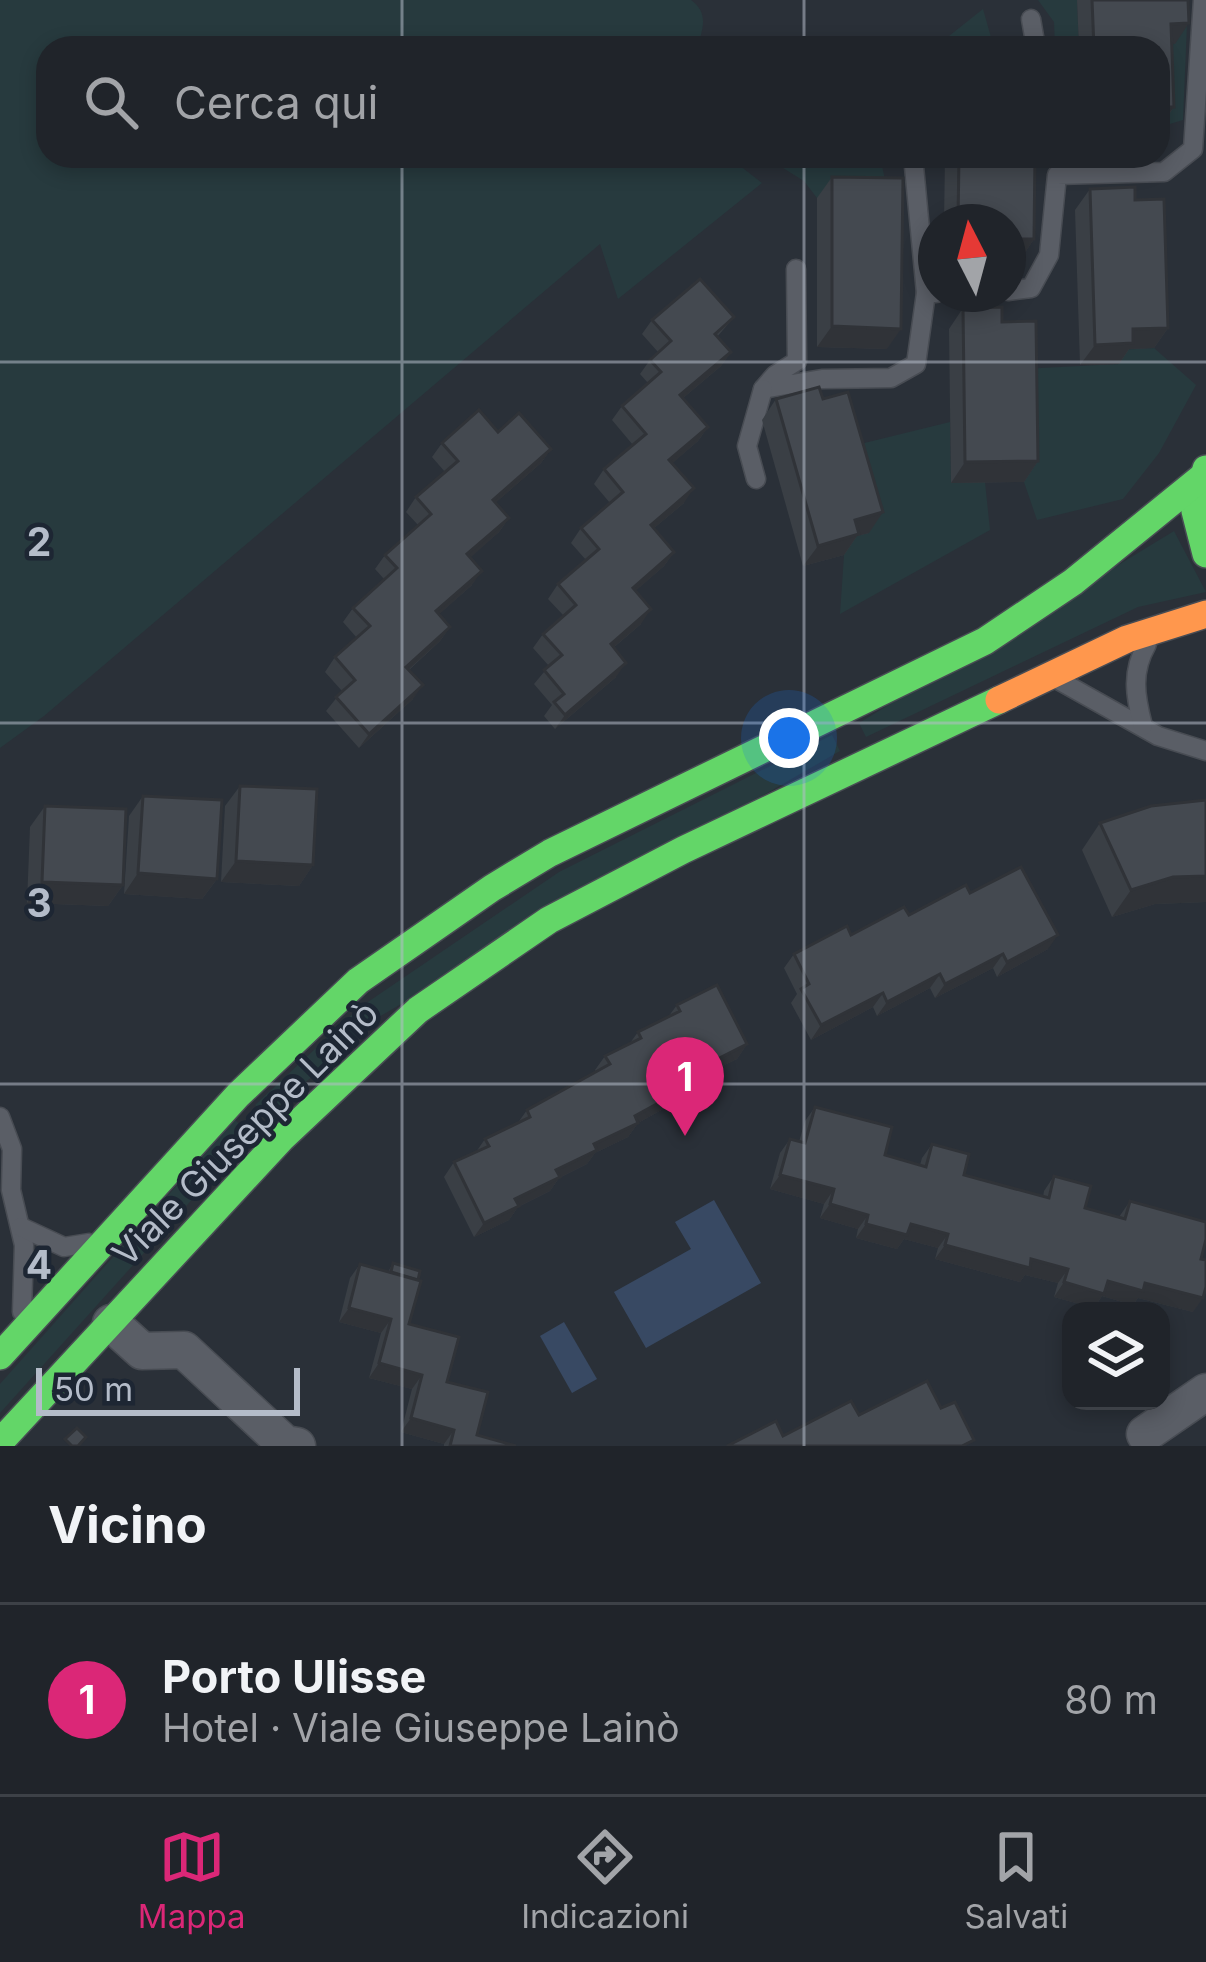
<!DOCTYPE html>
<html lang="it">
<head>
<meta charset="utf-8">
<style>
  body { margin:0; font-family:Inter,sans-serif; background:#282c32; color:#f1f3f6 }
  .controls { position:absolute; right:36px; bottom:36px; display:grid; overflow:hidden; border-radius:24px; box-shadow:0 6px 18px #0003 }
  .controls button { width:108px; height:108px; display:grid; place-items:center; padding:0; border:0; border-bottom:3px solid #3d4147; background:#20242a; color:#f1f3f6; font:60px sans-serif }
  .compass { position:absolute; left:918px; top:204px; width:108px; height:108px; border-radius:50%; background:#20242a; box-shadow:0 6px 18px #0003; rotate:354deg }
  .scale { position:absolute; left:36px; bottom:30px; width:264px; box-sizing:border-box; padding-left:12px; border:6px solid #b4bcc9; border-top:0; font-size:33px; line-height:42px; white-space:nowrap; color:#b4bcc9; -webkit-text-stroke:9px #1d2633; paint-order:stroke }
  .you { position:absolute; left:789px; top:738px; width:42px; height:42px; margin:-30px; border:9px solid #fff; border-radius:50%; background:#1a73e8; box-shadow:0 0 0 18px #1a73e833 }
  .badge { display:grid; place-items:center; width:78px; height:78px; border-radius:50%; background:#db2777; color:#fff; font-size:39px; font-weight:700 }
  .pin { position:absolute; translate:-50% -99px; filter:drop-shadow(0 3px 6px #0008) }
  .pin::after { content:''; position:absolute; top:63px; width:42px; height:36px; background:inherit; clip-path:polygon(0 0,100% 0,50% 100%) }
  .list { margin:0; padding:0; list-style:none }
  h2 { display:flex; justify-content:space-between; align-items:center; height:156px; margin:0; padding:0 48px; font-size:51px }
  h2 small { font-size:39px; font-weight:400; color:#a2a4a8 }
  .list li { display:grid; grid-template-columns:78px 1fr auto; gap:36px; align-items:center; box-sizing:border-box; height:192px; padding:0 48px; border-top:3px solid #3d4147 }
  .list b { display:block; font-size:45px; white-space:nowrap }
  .list p { margin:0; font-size:39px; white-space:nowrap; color:#a2a4a8 }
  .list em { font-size:39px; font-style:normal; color:#a2a4a8 }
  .icon { flex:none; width:66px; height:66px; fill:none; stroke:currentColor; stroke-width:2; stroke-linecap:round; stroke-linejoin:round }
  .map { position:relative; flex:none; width:1206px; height:1446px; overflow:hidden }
  .search { position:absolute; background:#20242a; box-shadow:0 6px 18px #0003; left:36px; right:36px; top:36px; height:132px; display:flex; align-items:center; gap:30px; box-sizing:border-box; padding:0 42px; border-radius:36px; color:#a2a4a8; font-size:45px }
  .sheet { height:348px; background:#20242a }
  nav { display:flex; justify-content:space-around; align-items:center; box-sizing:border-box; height:168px; border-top:3px solid #3d4147; background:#20242a; font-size:33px; color:#a2a4a8 }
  nav a { display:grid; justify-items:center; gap:6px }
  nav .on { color:#db2777 }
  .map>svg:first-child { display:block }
</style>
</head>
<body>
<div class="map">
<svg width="1206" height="1446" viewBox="0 0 1206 1446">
  <rect width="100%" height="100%" fill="#2a3038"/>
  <!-- green -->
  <g fill="#273a3e">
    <path d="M0 0H691C709 13 703 29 697 48H48V156H734L739 165 762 183 618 299 600 244 44 716 0 748Z"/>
    <path d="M1038 0H1077L1079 48H1055L1054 22Z"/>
    <path d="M1165 0H1188L1183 120 1160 127 1157 45Z"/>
    <path d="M983 9 994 48H934Z"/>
    <path d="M798 156H880L889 199 817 198 804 181 783 168Z"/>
    <path d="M1154 348 1196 385 1159 453 1123 499 1037 520 1024 482 1022 369 1118 364V350Z"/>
    <path d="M950 422 951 482H985L990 530 840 614 844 555 840 541 868 532 844 448Z"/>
    <path d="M1174 531 1206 592 1138 607 866 737 859 723Z"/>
    <path d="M832 735 840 751 377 1018 268 1116 255 1105 359 1008 559 872Z"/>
    <path d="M235 1120 250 1135 0 1413V1384Z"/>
  </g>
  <!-- water -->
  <g fill="#384963">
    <path d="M714 1200 761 1283 646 1348 614 1292 691 1249 675 1222Z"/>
    <path d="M564 1322 597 1379 572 1393 540 1336Z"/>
  </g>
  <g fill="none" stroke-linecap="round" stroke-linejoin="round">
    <!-- lane casing -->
    <g stroke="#484c53" stroke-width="21">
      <g id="lane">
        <path d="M1031 19 1036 48"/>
        <path d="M913 156 926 293"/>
        <path d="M796 269 797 361 775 375 763 389 822 379 891 378 916 364 926 293H936"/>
        <path d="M1008 291 1031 288 1049 255 1057 175 1164 172 1193 149 1203 0"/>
        <path d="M959 294H986"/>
        <path d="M756 479 747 446 763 389"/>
        <path d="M1060 681 1158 736 1206 751"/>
        <path d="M1143 726C1135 695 1131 672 1147 644"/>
        <path d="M0 1117 12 1149 11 1190 24 1245 22 1312"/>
        <path d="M21 1227 64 1247 89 1243"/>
      </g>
    </g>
    <!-- street casing -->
    <g stroke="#484c53" stroke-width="39">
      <g id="street">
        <path d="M111 1323 142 1351 184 1350 285 1444 297 1446"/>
        <path d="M1145 1434 1206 1392"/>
      </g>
    </g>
    <!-- fast casing -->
    <g stroke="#484c53" stroke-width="30">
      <g id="fast">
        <path d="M1206 469 1195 511 1206 554"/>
        <path d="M0 1356 238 1095 358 981 492 888 550 853 985 641 1073 582 1201 478"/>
        <path d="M0 1442 281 1139 418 1010 549 920 683 850 999 700"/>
      </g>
    </g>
    <!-- slow casing -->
    <g stroke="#484c53" stroke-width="30">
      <path id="slow" d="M999 700 1127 639 1206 614"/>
    </g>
    <!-- lane -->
    <use href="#lane" stroke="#5a5e66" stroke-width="18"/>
    <!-- street -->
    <use href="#street" stroke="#5a5e66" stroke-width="36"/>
    <!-- fast -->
    <use href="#fast" stroke="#63d668" stroke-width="27"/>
    <!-- slow -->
    <use href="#slow" stroke="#ff974d" stroke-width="27"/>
  </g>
  <!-- wall -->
  <g fill="#3a3f45">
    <path d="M1077 0H1188L1175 44H1172L1174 107 1160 127 1158 128V48H1079Z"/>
    <path d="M945 156H1035L1034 239 1020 260H1008V222H944Z"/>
    <path d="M832 177 887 349 817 347V198Z"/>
    <path d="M1090 189 1135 200 1168 328 1154 348 1129 349 1119 364 1080 365 1075 210Z"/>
    <path d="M963 308 1002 322 1038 461 1024 482 951 483 949 329Z"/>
    <path d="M734 317 717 337 731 352 721 366 683 398 708 427 698 441 671 464 684 503 654 528 674 552 664 566 635 591 641 624 613 648 616 677 555 729 544 716 552 705 534 684 549 666 533 648 543 634 564 616 548 599 558 584 586 560 571 543 581 528 610 503 594 484 604 469 633 445 612 420 622 406 648 383 640 374 650 360 658 352 642 334 652 320Z"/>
    <path d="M776 399 869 533 857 536 844 555 803 566 762 420Z"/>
    <path d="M498 432 551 449 541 463 495 503 509 518 499 532 470 557 472 585 439 614 450 627 440 641 409 670 413 699 359 748 326 711 342 691 325 672 335 657 357 638 343 622 353 608 384 579 375 569 385 555 418 525 406 512 416 497 445 472 432 457 442 443Z"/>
    <path d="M240 786 313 865 299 886 221 882 225 806Z"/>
    <path d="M143 796 217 879 202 899 124 894 129 816Z"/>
    <path d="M45 806 123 885 108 906 27 903 30 827Z"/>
    <path d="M1100 823 1206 902 1155 904 1112 917 1082 850Z"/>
    <path d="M970 893 1048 949 997 977 993 968 935 998 930 988 877 1016 873 1007 811 1040 791 1003 797 994 784 968 794 954Z"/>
    <path d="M677 1005 747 1044 737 1059 710 1072 701 1088 638 1123 628 1137 595 1153 587 1164 559 1178 550 1191 518 1207 509 1220 474 1237 444 1177 454 1162 476 1152 485 1139 517 1124 527 1110 596 1072 595 1070 605 1056 630 1043 638 1032 668 1017Z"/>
    <path d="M815 1107 885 1155 920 1165 922 1158 932 1144 964 1175 1043 1197 1044 1191 1054 1176 1085 1208 1119 1217 1130 1201 1201 1259 1193 1312 1138 1298 1133 1305 1102 1296 1094 1308 1054 1297 1058 1283 1025 1275 1020 1282 935 1259 938 1248 904 1239 897 1249 856 1238 858 1229 820 1218 824 1204 770 1189 780 1153 790 1139 799 1142 805 1121Z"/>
    <path d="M393 1263 409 1324 447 1382 477 1435 516 1446H444V1444L401 1432 412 1389 369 1378 381 1333 339 1322 350 1278 360 1264 388 1272Z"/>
  </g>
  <!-- shaded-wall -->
  <g fill="#303338">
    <path d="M1189 23 1175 44 1157 45 1171 24Z"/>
    <path d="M1158 107H1174L1158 128Z"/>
    <path d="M1008 239H1034L1020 260H1008Z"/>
    <path d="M832 326 901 329 887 349 817 347Z"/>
    <path d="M1168 328 1154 348 1129 349 1119 364 1080 365 1095 345 1133 329Z"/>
    <path d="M731 352 721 366 670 409 680 395Z"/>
    <path d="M708 427 698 441 659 475 669 460Z"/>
    <path d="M551 449 541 463 483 514 493 500Z"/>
    <path d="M1038 461 1024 482 951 483 965 462Z"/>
    <path d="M694 488 684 503 641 539 651 525Z"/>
    <path d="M883 512 869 533 857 536 844 555 803 566 818 546 855 520Z"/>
    <path d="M509 518 499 532 458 569 467 554Z"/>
    <path d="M674 552 664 566 623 602 633 588Z"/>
    <path d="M482 571 472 585 426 626 436 611Z"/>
    <path d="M651 609 641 624 601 658 611 644Z"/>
    <path d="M450 627 440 641 396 681 406 667Z"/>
    <path d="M626 663 616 677 555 729 565 715Z"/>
    <path d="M423 685 413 699 359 748 369 734Z"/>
    <path d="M236 861 313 865 299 886 221 882Z"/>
    <path d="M138 873 217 879 202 899 124 894Z"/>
    <path d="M1206 876V902L1155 904 1112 917 1131 890 1173 877Z"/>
    <path d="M42 882 123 885 108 906 27 903Z"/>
    <path d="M1058 935 1048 949 997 977 1007 962Z"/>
    <path d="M1003 954 993 968 935 998 945 984Z"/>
    <path d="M940 974 930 988 877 1016 887 1002Z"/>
    <path d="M883 993 873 1007 811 1040 821 1025Z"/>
    <path d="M747 1044 737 1059 696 1079 706 1065Z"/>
    <path d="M711 1074 701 1088 638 1123 628 1137 595 1153 587 1164 559 1178 550 1191 518 1207 509 1220 474 1237 484 1223 556 1170 635 1116Z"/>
    <path d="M780 1175 834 1189 824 1204 770 1189Z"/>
    <path d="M830 1204 868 1215 858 1229 820 1218Z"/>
    <path d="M866 1224H911L948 1234 938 1248 904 1239 897 1249 856 1238Z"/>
    <path d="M945 1245 1031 1259 1068 1269 1058 1283 1025 1275 1020 1282 935 1259Z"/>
    <path d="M1108 1281 1145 1283 1203 1298 1193 1312 1138 1298 1133 1305 1102 1296 1094 1308 1054 1297 1064 1282Z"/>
    <path d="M349 1308 391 1319 381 1333 339 1322Z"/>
    <path d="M379 1363 422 1375 412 1389 369 1378Z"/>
    <path d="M411 1418 454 1430 444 1444 401 1432Z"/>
  </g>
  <!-- building -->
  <g fill="#444950" stroke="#303338" stroke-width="3">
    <path d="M1092 0H1188L1189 23 1171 24 1174 107H1158V48H1094Z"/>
    <path d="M959 156H1035L1034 239H1008V222H958Z"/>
    <path d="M832 177 903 178 901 329 832 326Z"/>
    <path d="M1135 187V200L1164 199 1168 328 1133 329V343L1095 345 1090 189Z"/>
    <path d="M700 279 734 317 715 334 731 352 680 395 708 427 669 460 694 488 651 525 674 552 633 588 651 609 611 644 626 663 565 715 554 702 564 694 544 670 562 655 543 634 576 605 558 584 599 549 581 528 623 492 604 469 646 434 622 406 661 372 650 360 671 341 652 320Z"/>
    <path d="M1002 307V322L1036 321 1038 461 965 462 963 308Z"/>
    <path d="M819 387 823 399 848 392 883 512 855 520 859 534 818 546 776 399Z"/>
    <path d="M479 410 498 432 519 413 551 449 493 500 509 518 467 554 482 571 436 611 450 627 406 667 423 685 369 734 336 697 355 680 335 657 370 626 353 608 397 568 385 555 431 514 416 497 458 461 442 443Z"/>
    <path d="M240 786 317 789 313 865 236 861Z"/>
    <path d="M143 796 222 800 217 879 138 873Z"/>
    <path d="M1206 800V876L1173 877 1131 890 1100 823 1151 806Z"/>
    <path d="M45 806 126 809 123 885 42 882Z"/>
    <path d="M1021 867 1058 935 1007 962 1003 954 945 984 940 974 887 1002 883 993 821 1025 801 989 809 984 794 954 847 926 851 935 904 907 909 915 966 885 970 893Z"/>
    <path d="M717 985 747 1044 706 1065 711 1074 635 1116 638 1123 594 1144 597 1150 556 1170 560 1177 515 1199 519 1206 484 1223 454 1162 489 1146 485 1139 530 1117 527 1110 610 1064 605 1056 641 1038 638 1032 680 1011 677 1005Z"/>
    <path d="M815 1107 892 1127 885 1155 926 1167 932 1144 969 1154 964 1175 1049 1198 1054 1176 1091 1186 1085 1208 1125 1219 1130 1201 1206 1222V1239L1201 1259 1206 1260V1287L1203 1298 1145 1283 1143 1291 1108 1281 1104 1294 1064 1282 1068 1269 1031 1259 1030 1268 945 1245 948 1234 911 1224 907 1235 866 1224 868 1215 830 1204 834 1189 780 1175 790 1139 805 1143Z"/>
    <path d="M393 1263 420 1271 418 1280 391 1272Z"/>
    <path d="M360 1264 421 1281 409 1324 459 1337 447 1382 488 1392 477 1435 516 1446H450L454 1430 411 1418 422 1375 379 1363 391 1319 349 1308Z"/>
    <path d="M927 1381 941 1408 955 1402 974 1440 962 1446H727L776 1421 783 1436 851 1401 859 1415Z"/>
    <path d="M77 1428 86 1437 78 1446H72L65 1439Z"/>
  </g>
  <!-- grid -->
  <path fill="none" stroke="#b4bcc9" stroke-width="3" stroke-opacity="0.55" d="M402 0V48M804 0V48M402 156V1446M804 156V1446M0 362H1206M0 723H1206M0 1084H1206"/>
  <g text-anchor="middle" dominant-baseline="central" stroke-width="9" stroke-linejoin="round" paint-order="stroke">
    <!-- street labels -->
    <g font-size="36" fill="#b4bcc9" stroke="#1d2633">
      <text transform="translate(245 1133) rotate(-45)">Viale Giuseppe Lainò</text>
    </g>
  </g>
  <g font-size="39" text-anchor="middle" font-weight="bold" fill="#b4bcc9" stroke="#1d2633" stroke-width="9" stroke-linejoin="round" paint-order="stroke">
    <text x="39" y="556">2</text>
    <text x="39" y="917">3</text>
    <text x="39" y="1279">4</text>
  </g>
</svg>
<div class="controls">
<button><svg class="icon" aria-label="layers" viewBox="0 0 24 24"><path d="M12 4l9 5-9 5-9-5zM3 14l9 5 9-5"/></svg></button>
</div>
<svg class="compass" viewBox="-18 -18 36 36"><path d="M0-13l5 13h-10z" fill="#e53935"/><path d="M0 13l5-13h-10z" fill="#a2a4a8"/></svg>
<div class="scale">50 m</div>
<div class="you"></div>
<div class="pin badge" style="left:685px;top:1136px">1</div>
<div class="search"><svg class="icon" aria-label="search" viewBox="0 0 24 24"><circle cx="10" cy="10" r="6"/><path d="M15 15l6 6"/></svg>Cerca qui</div>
</div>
<section class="sheet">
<h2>Vicino<small></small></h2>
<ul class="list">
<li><span class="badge">1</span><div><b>Porto Ulisse</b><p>Hotel · Viale Giuseppe Lainò</p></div><em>80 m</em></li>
</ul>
</section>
<nav>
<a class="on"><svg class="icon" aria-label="map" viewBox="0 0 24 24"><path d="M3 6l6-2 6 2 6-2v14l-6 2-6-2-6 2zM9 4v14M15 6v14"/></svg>Mappa</a>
<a><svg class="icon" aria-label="directions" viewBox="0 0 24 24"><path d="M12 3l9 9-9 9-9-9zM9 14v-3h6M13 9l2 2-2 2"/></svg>Indicazioni</a>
<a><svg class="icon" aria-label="saved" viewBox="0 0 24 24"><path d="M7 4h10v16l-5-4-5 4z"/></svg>Salvati</a>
</nav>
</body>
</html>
